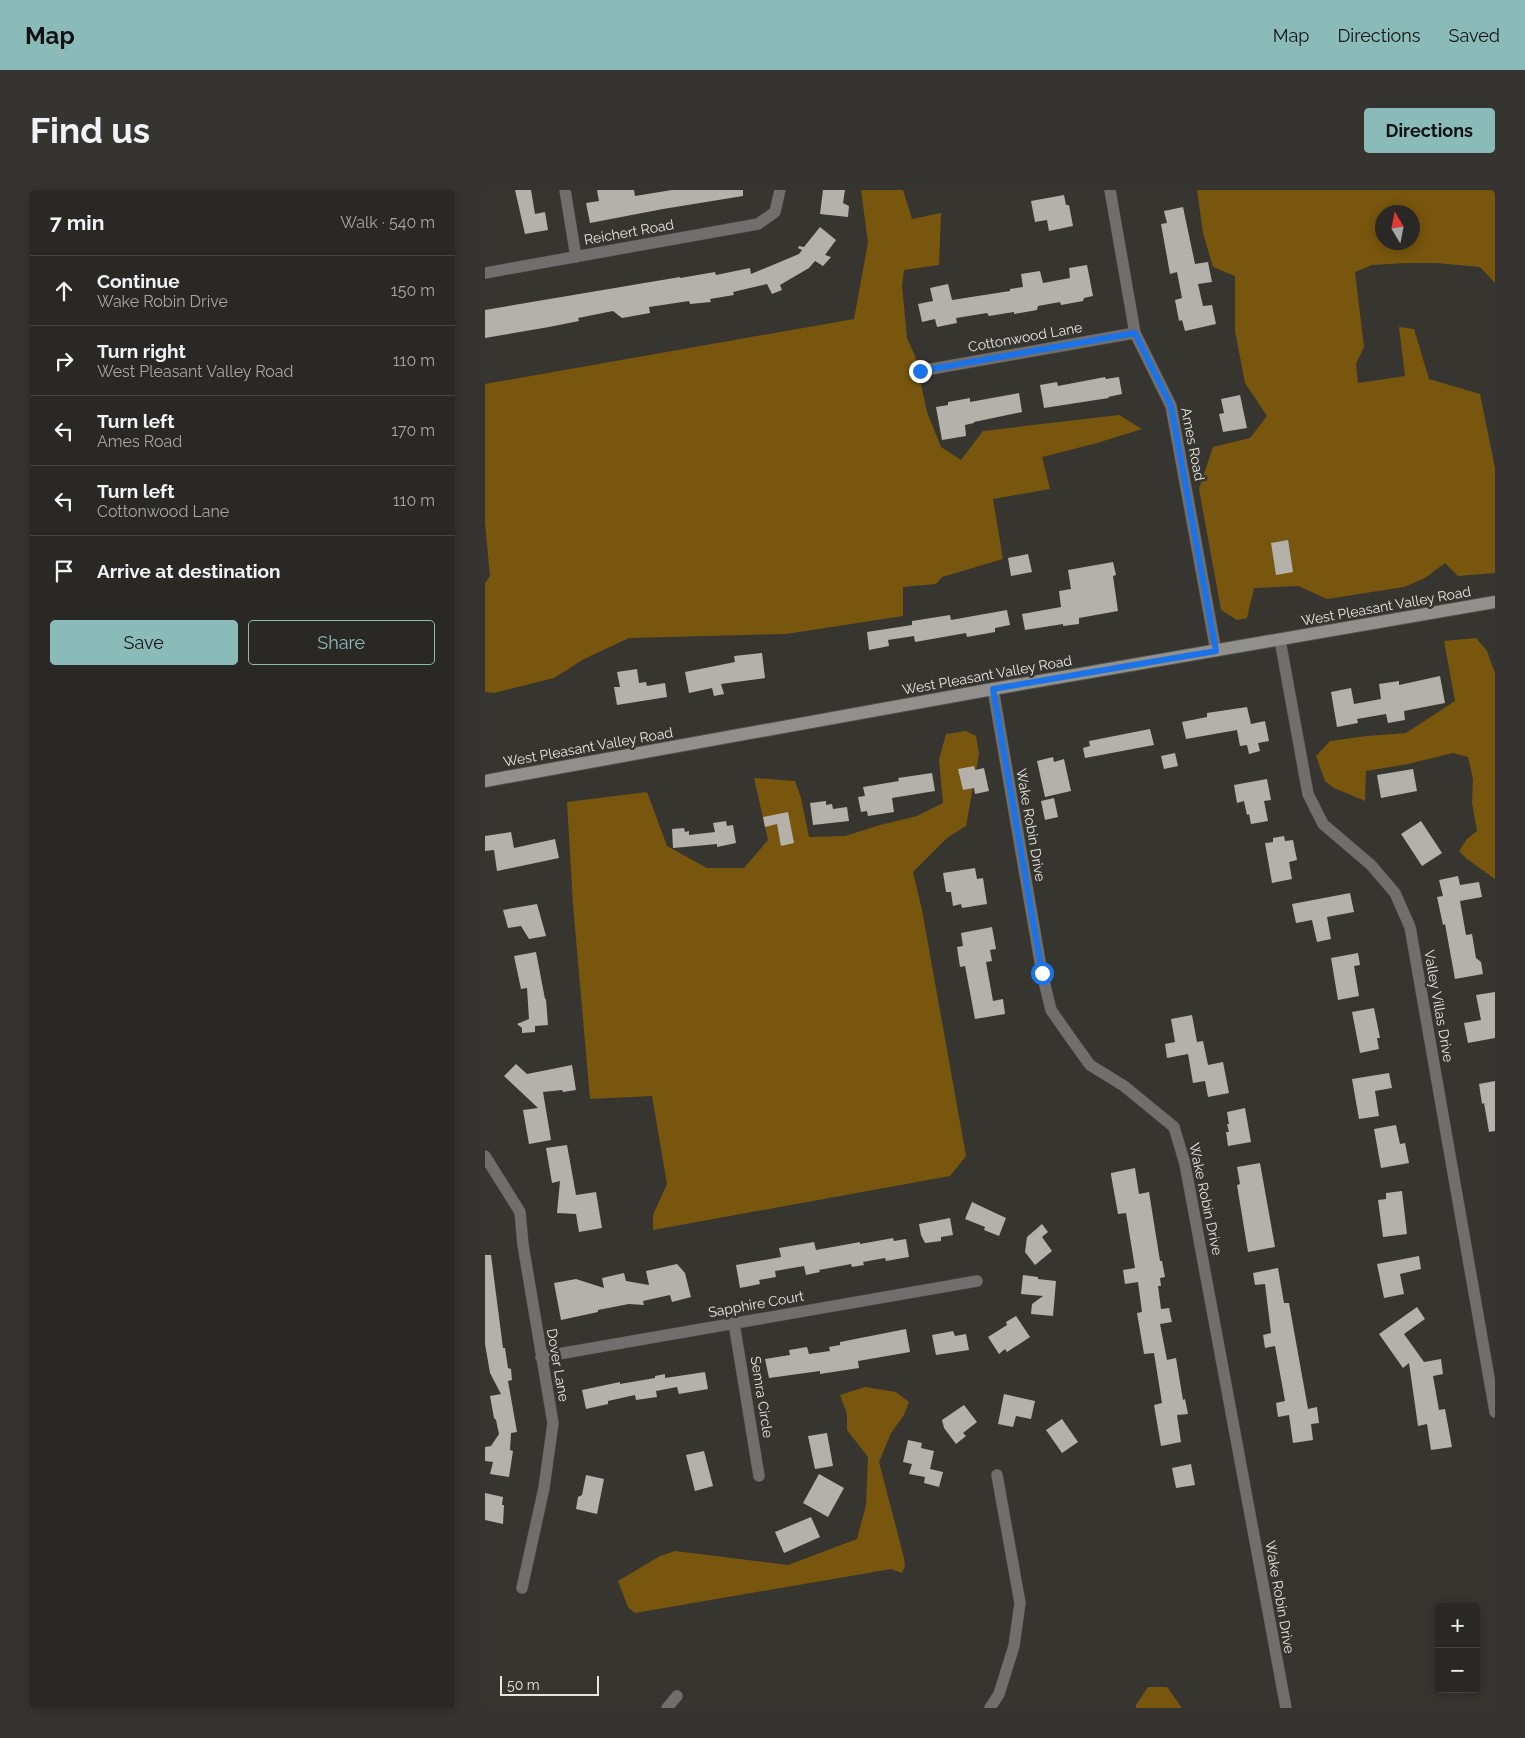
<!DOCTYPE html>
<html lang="en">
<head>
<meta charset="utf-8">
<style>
  body { margin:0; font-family:Raleway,sans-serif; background:#353431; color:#f1f3f6 }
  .controls { position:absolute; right:15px; bottom:15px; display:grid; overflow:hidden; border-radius:5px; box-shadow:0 2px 12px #0003 }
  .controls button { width:45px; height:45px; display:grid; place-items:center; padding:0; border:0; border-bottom:1px solid #454441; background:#292824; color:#f1f3f6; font:25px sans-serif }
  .compass { position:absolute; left:890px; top:15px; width:45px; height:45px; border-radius:50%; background:#292824; box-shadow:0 2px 12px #0003; rotate:350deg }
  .scale { position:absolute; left:15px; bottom:12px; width:99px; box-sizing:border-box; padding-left:5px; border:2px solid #e7e5e2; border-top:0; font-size:14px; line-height:18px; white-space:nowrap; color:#e7e5e2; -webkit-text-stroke:4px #373530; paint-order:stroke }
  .stop { position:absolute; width:15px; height:15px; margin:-11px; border:4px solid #1a73e8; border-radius:50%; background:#fff }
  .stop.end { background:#1a73e8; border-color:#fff; box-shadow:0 1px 5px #0008 }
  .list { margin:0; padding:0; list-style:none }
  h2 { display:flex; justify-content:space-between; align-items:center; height:65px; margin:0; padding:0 20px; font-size:21px }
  h2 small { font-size:16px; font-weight:400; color:#a5a6a6 }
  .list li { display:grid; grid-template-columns:32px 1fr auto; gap:15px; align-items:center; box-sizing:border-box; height:70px; padding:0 20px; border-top:1px solid #454441 }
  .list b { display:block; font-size:19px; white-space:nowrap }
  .list p { margin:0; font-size:16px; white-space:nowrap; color:#a5a6a6 }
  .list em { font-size:16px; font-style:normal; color:#a5a6a6 }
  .actions { display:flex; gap:10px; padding:15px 20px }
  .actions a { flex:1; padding:11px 0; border:1px solid #8bbbb9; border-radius:5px; text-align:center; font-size:18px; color:#8bbbb9 }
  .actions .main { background:#8bbbb9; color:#111 }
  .icon { flex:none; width:28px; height:28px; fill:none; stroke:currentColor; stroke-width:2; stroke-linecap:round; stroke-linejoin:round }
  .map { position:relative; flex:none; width:1010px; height:1518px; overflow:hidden; border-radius:5px }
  header { display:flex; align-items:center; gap:30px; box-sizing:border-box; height:70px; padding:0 25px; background:#8bbbb9; color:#111 }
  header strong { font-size:24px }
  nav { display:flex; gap:28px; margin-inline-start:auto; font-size:18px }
  .intro { display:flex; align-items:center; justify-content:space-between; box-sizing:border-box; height:120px; padding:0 30px }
  h1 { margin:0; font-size:35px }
  .button { padding:12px 22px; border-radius:5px; background:#8bbbb9; color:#111; font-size:18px; font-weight:700 }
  main { display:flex; gap:30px; padding:0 30px }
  aside { flex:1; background:#292824; border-radius:5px; box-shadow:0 2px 12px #0003 }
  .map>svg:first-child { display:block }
</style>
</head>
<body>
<header>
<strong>Map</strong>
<nav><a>Map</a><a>Directions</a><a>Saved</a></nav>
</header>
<div class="intro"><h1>Find us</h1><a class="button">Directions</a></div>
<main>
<aside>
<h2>7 min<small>Walk · 540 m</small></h2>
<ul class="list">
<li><svg class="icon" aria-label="ahead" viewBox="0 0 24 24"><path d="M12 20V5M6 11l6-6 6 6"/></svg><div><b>Continue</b><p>Wake Robin Drive</p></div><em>150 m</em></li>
<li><svg class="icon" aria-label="right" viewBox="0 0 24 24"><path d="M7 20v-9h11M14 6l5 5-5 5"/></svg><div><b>Turn right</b><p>West Pleasant Valley Road</p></div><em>110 m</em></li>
<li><svg class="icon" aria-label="left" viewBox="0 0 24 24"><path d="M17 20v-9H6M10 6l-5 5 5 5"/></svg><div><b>Turn left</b><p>Ames Road</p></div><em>170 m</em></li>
<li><svg class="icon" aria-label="left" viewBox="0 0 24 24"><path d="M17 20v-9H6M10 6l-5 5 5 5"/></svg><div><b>Turn left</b><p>Cottonwood Lane</p></div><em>110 m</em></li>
<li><svg class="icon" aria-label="arrive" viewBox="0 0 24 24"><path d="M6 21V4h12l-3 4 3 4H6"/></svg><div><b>Arrive at destination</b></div></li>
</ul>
<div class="actions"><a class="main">Save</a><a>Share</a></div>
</aside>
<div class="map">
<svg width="1010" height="1518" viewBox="0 0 1010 1518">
  <rect width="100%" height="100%" fill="#373530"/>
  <!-- green -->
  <g fill="#78560d" fill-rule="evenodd">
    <path d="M376 0H418L427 29 456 23 454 75 419 80 417 95 422 148 430 166 442 222 456 257 476 270 498 241 634 225 657 239 612 253 557 267 565 299 508 309 518 369 457 387 451 394 418 397V426L301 444 144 448 99 469 69 488 9 503 0 502V393L5 386 0 333V194L369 129 383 53Z"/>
    <path d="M712 0H1010V93L995 77 951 73H920L887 75 870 82 879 157 871 174 873 193 920 186 914 137 929 139 944 189 995 204 1010 278V383L973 386 960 373 940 388 919 397 842 409 813 396 769 398 762 428 752 430 736 420 714 299 728 257 765 248 782 226 760 193 750 141V86L728 77 718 43ZM898 22H928V52H898Z"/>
    <path d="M991 448 1002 461 1010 483V689L982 669 974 661 982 649 992 641 987 613 988 589 983 567 968 563 923 574 881 581 880 611 849 598 840 591 831 566 845 551 882 546 921 543 970 511 959 451Z"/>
    <path d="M481 541 491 546 494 564 481 636 462 648 428 682 437 720 481 966 465 986 168 1040V1025L182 994 167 906 105 909 88 715 82 612 162 602 182 656 222 678H259L283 650 269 588 310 591 316 608 324 647 360 646 395 635 432 626 458 613 454 570 461 544Z"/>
    <path d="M380 1197 411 1202 424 1212 419 1225 406 1243 394 1272 419 1368 420 1376 417 1383 406 1379 150 1423 143 1417 133 1391 175 1366 190 1361 303 1375 372 1349 381 1315 383 1267 362 1240V1224L355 1205Z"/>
    <path d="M663 1497H682L697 1518H651V1515Z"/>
  </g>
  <!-- building -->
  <g fill="#b4b1ab">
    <path d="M30 0H46L50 24 60 22 63 40 40 44Z"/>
    <path d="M112 0H149L150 6 187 0H258V6L178 19 105 33 101 13 114 11Z"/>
    <path d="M338 0H360L358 13 364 16 363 27 335 24Z"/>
    <path d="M579 5 581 15H584L588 36 564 41 562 30 550 32 546 11Z"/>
    <path d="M698 17 710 74 723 72 727 92 713 94 718 116 727 115 731 134 700 141 697 130 694 131 690 110 697 108 692 82 685 84 676 34 682 33 679 21Z"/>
    <path d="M335 37 351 50 340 65 346 67 338 76 330 71 324 78 295 95 297 100 287 104 282 94 248 102 249 105 225 109 226 112 205 114 204 111 164 117 165 123 137 128 128 121 93 128 94 131 64 137 0 148V120L195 87V88L230 82 231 85 265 78 266 84 314 64 317 60 313 58 314 56 319 57Z"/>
    <path d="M602 75 608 106 599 108 598 111 576 115 575 112 553 116 552 120 529 124V122L504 126 502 123 471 128 472 133 452 137 450 129 437 132 433 114 448 111 445 98 463 94 467 110 525 101V99L538 97 536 84 555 81 558 93 585 88 584 78Z"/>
    <path d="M620 187 621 189 634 187 637 204 623 207 624 208 559 218 555 195 572 192 573 196Z"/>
    <path d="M534 203 537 222 489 232V233L480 235 481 246 457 250 451 217 463 215V212L485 208V212Z"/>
    <path d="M755 205 762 238 738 242 734 224 739 223 736 209Z"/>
    <path d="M803 350 808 382 791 385 786 353Z"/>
    <path d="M543 364 547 382 526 386 523 368Z"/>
    <path d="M628 372 631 385 628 386 633 421 594 428V434L578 436V434L540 440 537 424 576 417 574 401 586 399 583 380Z"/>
    <path d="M522 420 525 435 510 438V442L482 447 481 443 430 452 429 446 403 450 404 456 384 460 382 442 427 435V431L465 425 466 430Z"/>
    <path d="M277 463 280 488 236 494 239 504 229 506 227 498 204 503 200 482 250 472 249 466Z"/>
    <path d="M152 479 154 493 161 492 162 496 180 493 182 507 132 515 129 497H135L132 482Z"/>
    <path d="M955 486 960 513 919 521 920 530 903 533 901 524 872 529 873 533 852 537 846 502 866 498 869 514 896 509 894 494 914 491V495Z"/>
    <path d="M762 517 766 534 780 531 784 551 773 553 775 561 764 564 762 555 755 556 752 540 701 549 697 532 722 527V523Z"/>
    <path d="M665 539 669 555 600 568 598 558 605 556 604 551Z"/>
    <path d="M690 563 693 576 679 579 676 566Z"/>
    <path d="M568 567 569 572 579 569 586 601 560 607 552 571Z"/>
    <path d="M489 576 490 580 499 578 504 601 490 604 489 598 478 600 473 579Z"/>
    <path d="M928 579 932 601 896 608 892 585Z"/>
    <path d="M447 583 450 601 407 608 409 622 383 626 382 621 376 622 373 607 380 606 378 597 414 591 413 588Z"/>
    <path d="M782 589 786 610 779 611 783 631 766 634 764 624 762 625 759 611 752 613 749 595Z"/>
    <path d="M569 608 573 627 560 630 556 611Z"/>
    <path d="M341 611V615L347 614 348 619 362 617 364 631 328 635 325 613Z"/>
    <path d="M303 622 309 653 296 656 292 634 280 637 278 627Z"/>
    <path d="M241 631 242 636 248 635 251 653 232 657V654L188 658 187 639 199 638 200 642 204 641V645L230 642 228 633Z"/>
    <path d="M936 631 957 663 937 676 916 644Z"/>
    <path d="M26 642 29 658 70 649 74 668 12 681 9 660 0 661V646Z"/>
    <path d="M799 646 800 651 808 650 812 670 804 672 807 689 787 693 780 653 788 652V648Z"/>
    <path d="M490 678 492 689 498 688 502 714 477 718 476 714 468 716 466 702H461L458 683Z"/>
    <path d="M973 686 975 695 994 692 997 707 975 711 981 745 987 744 991 768 996 772 998 784 970 789 960 734 958 735 952 707 958 706 954 690Z"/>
    <path d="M865 703 869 722 842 727 846 749 832 752 827 730 811 733 807 714Z"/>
    <path d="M52 714 61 746 44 749 36 736 23 738 18 720Z"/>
    <path d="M507 737 511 759 505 760 507 771 501 772 508 811 518 809 520 824 490 829 480 776 475 777 472 757 478 756 476 743Z"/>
    <path d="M51 762 60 809H61L63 835 50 836V842L37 843V838L32 834 44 829 42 798 36 799 29 766Z"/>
    <path d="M873 763 875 775 869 776 874 806 853 810 846 768Z"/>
    <path d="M1010 802V848L983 853 979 833 996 830 991 805Z"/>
    <path d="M889 818 895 848H892L894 859 875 863 867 822Z"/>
    <path d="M707 825 712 852 718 851 723 875 738 872 744 903 723 907 720 891 708 893 703 864 682 868 680 854 690 852 686 829Z"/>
    <path d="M31 874 42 884 87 875 91 900 78 902 77 900 58 902 66 950 44 954 38 920 53 918 19 886Z"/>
    <path d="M904 883 907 898 890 901 894 926 874 929 867 889Z"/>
    <path d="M1010 891V941L1004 942 999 913 997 914 994 894Z"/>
    <path d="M760 918 766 952 743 956 741 942H744L742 934H744L742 922Z"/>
    <path d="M911 935 915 954 920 953 924 973 896 978 889 939Z"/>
    <path d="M82 955 91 1005 111 1002 117 1038 94 1042 91 1024 72 1023 75 991 67 993 61 958Z"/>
    <path d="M775 973 790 1057 763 1062 752 995 755 994 752 977Z"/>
    <path d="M650 978 654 1004 664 1002 675 1071H677L680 1087 675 1088 676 1096H673L676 1119 684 1118 687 1132 675 1134 682 1170 691 1168 698 1210 700 1209 703 1224 692 1225 696 1252 676 1256 669 1215 677 1213 669 1163 659 1164 652 1123 657 1122 653 1092 640 1094 638 1080 650 1078 641 1023 633 1024 626 985V983Z"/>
    <path d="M917 1001 922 1044 898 1047 893 1010 901 1009V1003Z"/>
    <path d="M487 1012 521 1028 514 1046 499 1040 500 1037 480 1029Z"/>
    <path d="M465 1028 468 1045 456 1047V1051L440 1053 436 1045 434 1034Z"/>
    <path d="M557 1034 563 1042 557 1047 567 1061 550 1075 540 1062 542 1047Z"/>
    <path d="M408 1048 409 1051 421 1049 424 1067 401 1071 400 1068 378 1072 379 1075 367 1077 366 1074 334 1080 335 1082 321 1085 319 1076 290 1081 291 1087 274 1090 275 1094 255 1098 251 1075 296 1067 294 1058 329 1052 331 1060 375 1052V1054Z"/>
    <path d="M0 1065H6L18 1158H20L23 1178 26 1179 27 1190 23 1191 32 1242 26 1243 25 1260 28 1261 24 1287 5 1284 8 1272 0 1271V1257L6 1256 14 1244 11 1230 9 1228 5 1206 16 1204 5 1183 0 1154Z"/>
    <path d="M934 1066 936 1079 915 1084 919 1104 899 1108 892 1074Z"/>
    <path d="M192 1074 200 1083 206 1107 187 1112 185 1105 158 1111 159 1115 144 1114 113 1120V1122L76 1130 69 1093 91 1089 119 1098 117 1088 139 1083 141 1091 164 1095 161 1081Z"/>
    <path d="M793 1078 799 1113H804L823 1219 832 1217 834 1233 826 1234 828 1250 808 1253 804 1225 793 1227 791 1213 800 1211 790 1156 780 1158 778 1145 786 1143 780 1094 770 1095 768 1083Z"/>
    <path d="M538 1085 553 1087V1089L571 1091 568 1126 546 1124 547 1114 558 1106 536 1104Z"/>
    <path d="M932 1117 940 1129 919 1144 939 1172 956 1169 958 1184 948 1186 954 1220 960 1219 967 1257 946 1260 942 1234 933 1236 924 1173 918 1178 894 1144Z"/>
    <path d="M531 1126 545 1147 522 1162 520 1159 514 1164 503 1147 522 1135 521 1132Z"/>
    <path d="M421 1139 425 1162 373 1171 374 1178 335 1184V1181L284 1188 280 1169 305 1165 304 1160 322 1157 324 1164 345 1161 344 1157 355 1155V1152Z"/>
    <path d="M468 1141 470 1146 481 1144 484 1160 451 1165 447 1145Z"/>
    <path d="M220 1182 223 1199 194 1204 192 1197 171 1201 172 1207 151 1210 150 1205 123 1211V1214L101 1219 97 1200 135 1192V1194L170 1188V1186L180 1184V1188Z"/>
    <path d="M519 1204 550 1211 546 1229 531 1226 528 1237 513 1234Z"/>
    <path d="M479 1215 492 1232 478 1243 481 1246 471 1254 459 1238 457 1230Z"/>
    <path d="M577 1229 593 1252 577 1263 561 1240Z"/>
    <path d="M342 1243 348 1276 330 1279 323 1246Z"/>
    <path d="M423 1250 437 1253 436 1258 449 1261 445 1279 458 1282 454 1297 439 1293 440 1287 424 1284 427 1274 418 1272Z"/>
    <path d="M219 1261 228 1296 210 1301 201 1265Z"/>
    <path d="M706 1274 710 1295 691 1298 687 1278Z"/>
    <path d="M334 1284 359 1298 343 1327 318 1313Z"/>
    <path d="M101 1285 119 1289 112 1324 91 1319 93 1307 97 1305Z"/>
    <path d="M0 1303 18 1307 17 1315H19L18 1334 0 1330Z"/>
    <path d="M326 1327 335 1347 299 1363 290 1342Z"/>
  </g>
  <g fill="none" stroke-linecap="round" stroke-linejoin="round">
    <!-- minor casing -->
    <g stroke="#53514c" stroke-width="12">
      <g id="minor">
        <path d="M80 0 91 67"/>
        <path d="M625 0 650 143 686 216 731 461"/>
        <path d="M0 83 273 34 290 22 295 0"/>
        <path d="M435 181 650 143"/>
        <path d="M795 450 823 604 838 634 886 675 910 703 925 737 1010 1222"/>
        <path d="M508 499 557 783 566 820 587 850 605 875 639 896 689 937 700 974 801 1518"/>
        <path d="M0 966 35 1022 38 1055 68 1233 59 1298 37 1398"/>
        <path d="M249 1133 274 1286"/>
        <path d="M56 1167 492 1091"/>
        <path d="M182 1518 192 1506"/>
        <path d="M505 1518 514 1504 529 1456 535 1413 512 1285"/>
      </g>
    </g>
    <!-- secondary casing -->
    <g stroke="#53514c" stroke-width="14">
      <path id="secondary" d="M0 591 508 499 1010 412"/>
    </g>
    <!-- minor -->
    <use href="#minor" stroke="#716f6d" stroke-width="11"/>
    <!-- secondary -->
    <use href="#secondary" stroke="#92908c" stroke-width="12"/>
  </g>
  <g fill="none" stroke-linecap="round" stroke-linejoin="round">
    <!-- route -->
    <path stroke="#1a73e8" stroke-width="6" d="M435 181 650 143 686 216 731 461 508 499 557 783"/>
  </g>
  <g text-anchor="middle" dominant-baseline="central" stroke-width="5" stroke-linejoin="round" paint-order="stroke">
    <!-- street labels -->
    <g font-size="14" fill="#e7e5e2" stroke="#373530">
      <text transform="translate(144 42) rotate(-10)">Reichert Road</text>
      <text transform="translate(540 147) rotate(-10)">Cottonwood Lane</text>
      <text transform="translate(708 254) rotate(79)">Ames Road</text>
      <text transform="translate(901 416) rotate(-10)">West Pleasant Valley Road</text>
      <text transform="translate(502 485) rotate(-10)">West Pleasant Valley Road</text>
      <text transform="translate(103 557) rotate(-10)">West Pleasant Valley Road</text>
      <text transform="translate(546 635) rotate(80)">Wake Robin Drive</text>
      <text transform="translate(954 816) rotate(80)">Valley Villas Drive</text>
      <text transform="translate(721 1009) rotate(78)">Wake Robin Drive</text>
      <text transform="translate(271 1114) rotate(-10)">Sapphire Court</text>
      <text transform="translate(73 1175) rotate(80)">Dover Lane</text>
      <text transform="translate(277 1207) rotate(81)">Semra Circle</text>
      <text transform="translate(795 1407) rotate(80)">Wake Robin Drive</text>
    </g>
  </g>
</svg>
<div class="controls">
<button>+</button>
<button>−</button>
</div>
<svg class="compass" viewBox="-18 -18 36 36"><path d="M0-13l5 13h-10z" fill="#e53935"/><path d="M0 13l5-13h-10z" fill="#a5a6a6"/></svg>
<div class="scale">50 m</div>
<div class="stop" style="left:557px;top:783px"></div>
<div class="stop end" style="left:435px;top:181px"></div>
</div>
</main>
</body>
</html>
